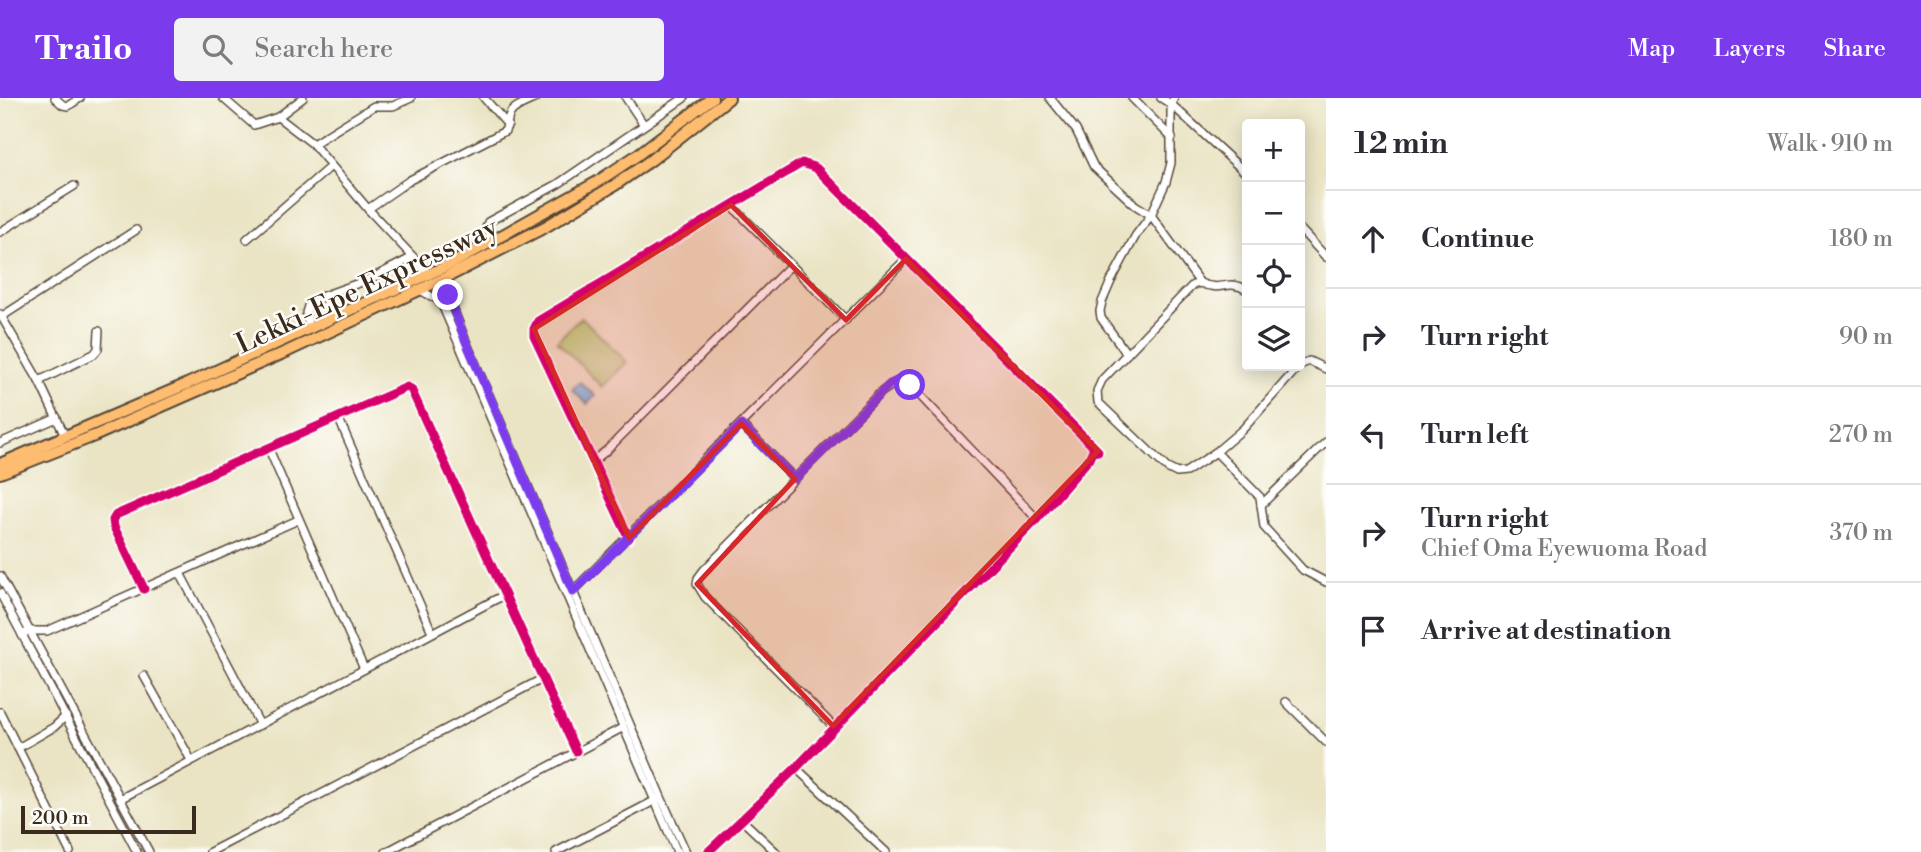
<!DOCTYPE html>
<html lang="en">
<head>
<meta charset="utf-8">
<style>
  body { margin:0; font-family:"Libre Bodoni",serif; background:#f2f2f3; color:#2b2b33 }
  .controls { position:absolute; right:21px; top:21px; display:grid; overflow:hidden; border-radius:7px; box-shadow:0 4px 18px #0003 }
  .controls button { width:63px; height:63px; display:grid; place-items:center; padding:0; border:0; border-bottom:2px solid #e1e1e2; background:#fff; color:#2b2b33; font:35px sans-serif }
  .scale { position:absolute; left:21px; bottom:18px; width:175px; box-sizing:border-box; padding-left:7px; border:4px solid #3b2a1e; border-top:0; font-size:19px; line-height:24px; white-space:nowrap; color:#3b2a1e; -webkit-text-stroke:5px #fdfcf7; paint-order:stroke }
  .stop { position:absolute; width:21px; height:21px; margin:-16px; border:5px solid #7c3aed; border-radius:50%; background:#fff }
  .stop.end { background:#7c3aed; border-color:#fff; box-shadow:0 2px 7px #0008 }
  .list { margin:0; padding:0; list-style:none }
  h2 { display:flex; justify-content:space-between; align-items:center; height:91px; margin:0; padding:0 28px; font-size:30px }
  h2 small { font-size:23px; font-weight:400; color:#7c7c81 }
  .list li { display:grid; grid-template-columns:46px 1fr auto; gap:21px; align-items:center; box-sizing:border-box; height:98px; padding:0 28px; border-top:2px solid #e1e1e2 }
  .list b { display:block; font-size:26px; white-space:nowrap }
  .list p { margin:0; font-size:23px; white-space:nowrap; color:#7c7c81 }
  .list em { font-size:23px; font-style:normal; color:#7c7c81 }
  .icon { flex:none; width:38px; height:38px; fill:none; stroke:currentColor; stroke-width:2; stroke-linecap:round; stroke-linejoin:round }
  .map { position:relative; flex:none; width:1326px; height:754px; overflow:hidden }
  header { display:flex; align-items:center; gap:42px; box-sizing:border-box; height:98px; padding:0 35px; background:#7c3aed; color:#fff }
  header strong { font-size:33px }
  nav { display:flex; gap:38px; margin-inline-start:auto; font-size:24px }
  .search { width:490px; height:63px; background:#f2f2f3; display:flex; align-items:center; gap:18px; box-sizing:border-box; padding:0 24px; border-radius:7px; color:#7c7c81; font-size:26px }
  main { display:flex }
  aside { flex:1; background:#fff }
  .map>svg:first-child { display:block }
</style>
</head>
<body>
<header>
<strong>Trailo</strong>
<div class="search"><svg class="icon" aria-label="search" viewBox="0 0 24 24"><circle cx="10" cy="10" r="6"/><path d="M15 15l6 6"/></svg>Search here</div>
<nav><a>Map</a><a>Layers</a><a>Share</a></nav>
</header>
<main>
<div class="map">
<svg width="1326" height="754" viewBox="0 0 1326 754">
  <rect width="100%" height="100%" fill="#fdfcf7"/>
  <filter id="ink" filterUnits="userSpaceOnUse"><feTurbulence type="fractalNoise" baseFrequency=".0143" numOctaves="2"/><feDisplacementMap in="SourceGraphic" scale="14" xChannelSelector="R" yChannelSelector="G"/><feConvolveMatrix kernelMatrix="1 2 1 2 8 2 1 2 1" color-interpolation-filters="sRGB"/></filter>
  <filter id="wash" filterUnits="userSpaceOnUse"><feTurbulence type="fractalNoise" baseFrequency=".00686" numOctaves="4" result="noise"/><feDisplacementMap in="SourceGraphic" scale="28" xChannelSelector="R" yChannelSelector="G"/><feGaussianBlur stdDeviation="1.57" result="paint"/><feColorMatrix in="noise" values="0 0 0 0 0 0 0 0 0 0 0 0 0 0 0 0 0 1.4 0 .05"/><feComposite in="paint" operator="in"/></filter>
  <g filter="url(#wash)">
    <rect width="100%" height="100%" fill="#eae4c4"/>
    <!-- green -->
    <path fill="#b3d279" stroke="#777e4c" stroke-width="2" d="M581 219 627 264 602 289 557 243Z"/>
    <!-- water -->
    <path fill="#71bfeb" stroke="#567484" stroke-width="2" d="M580 284 595 298 587 306 572 291Z"/>
  </g>
  <g filter="url(#ink)">
    <g fill="none" stroke-linecap="round" stroke-linejoin="round">
      <!-- minor casing -->
      <g stroke="#554637" stroke-width="10">
        <g id="minor">
          <path d="M55 0 63 7 68 8 80 0"/>
          <path d="M223 0 254 27 278 19 303 0"/>
          <path d="M484 0 508 27"/>
          <path d="M626 0 644 27"/>
          <path d="M1050 0 1076 32 1094 69 1135 107 1151 117 1200 185C1223 195 1227 180 1247 192"/>
          <path d="M1132 0 1172 40"/>
          <path d="M1161 0 1171 6 1247 76"/>
          <path d="M278 19 313 46 368 111 430 177"/>
          <path d="M313 46 374 8H393L411 0"/>
          <path d="M731 107 846 222"/>
          <path d="M368 111 410 82 505 33C508 27 507 21 510 16 514 8 528 4 536 0"/>
          <path d="M1300 131 1326 159"/>
          <path d="M0 134 74 88"/>
          <path d="M247 141 331 68"/>
          <path d="M494 144 486 130 488 124 558 86 684 0"/>
          <path d="M447 179 448 197 465 241 661 699 686 754"/>
          <path d="M370 181 380 200"/>
          <path d="M1200 185 1193 187 1185 195 1102 282 1097 293 1098 304 1167 370 1177 375 1186 374 1216 354 1243 331 1299 268"/>
          <path d="M420 192 438 202 443 209 677 754"/>
          <path d="M0 216 39 283 65 338"/>
          <path d="M1 219 136 132"/>
          <path d="M309 231 306 215 308 208 323 198 370 181 413 159"/>
          <path d="M1127 256 1101 220 1100 213 1102 204 1111 183 1136 137 1151 117 1166 84 1171 65V6L1174 0"/>
          <path d="M1300 267 1309 263 1326 271"/>
          <path d="M39 283 94 256 98 251 99 233"/>
          <path d="M338 319 432 534"/>
          <path d="M741 326 795 381"/>
          <path d="M0 345 57 320"/>
          <path d="M268 349 364 571"/>
          <path d="M1216 354 1260 399 1264 429 1303 472 1326 484"/>
          <path d="M592 364 607 352 791 167"/>
          <path d="M1261 407 1326 344"/>
          <path d="M629 440 534 238V231L538 223 802 65 816 70 1098 353 1092 354 1089 361 1037 421 796 670 708 754"/>
          <path d="M180 475 260 627"/>
          <path d="M0 478 149 754"/>
          <path d="M144 491 114 429 113 422 116 417 407 289 411 291 576 653"/>
          <path d="M572 494 906 161"/>
          <path d="M0 495 137 754"/>
          <path d="M22 537 30 533H47L298 422"/>
          <path d="M144 578 191 662"/>
          <path d="M1286 604 1326 644"/>
          <path d="M0 614 70 754"/>
          <path d="M833 628 705 499 697 486 698 480 704 472 880 295 898 283 910 287 1037 421"/>
          <path d="M18 650 54 629 66 618"/>
          <path d="M796 670 886 754"/>
          <path d="M120 701 504 497"/>
          <path d="M742 722 776 754"/>
          <path d="M210 754 542 581"/>
          <path d="M386 754 622 630"/>
          <path d="M556 754 658 701"/>
        </g>
      </g>
      <!-- highway casing -->
      <g stroke="#554637" stroke-width="14">
        <g id="highway">
          <path d="M0 366 187 286 453 165 597 84 636 58 712 0"/>
          <path d="M0 375 94 338 288 253 447 179 545 129 615 87 651 62 729 0"/>
        </g>
      </g>
      <!-- minor -->
      <use href="#minor" stroke="#fff" stroke-width="7"/>
      <!-- highway -->
      <use href="#highway" stroke="#fdbc70" stroke-width="10"/>
      <!-- cycleway casing -->
      <g stroke="#fdfcf7" stroke-width="13">
        <g id="cycleway">
          <path d="M629 440 534 238V231L538 223 802 65 816 70 1098 353 1092 354 1089 361 1037 421 796 670 708 754"/>
          <path d="M144 491 114 429 113 422 116 417 407 289 411 291 576 653"/>
        </g>
      </g>
      <!-- cycleway -->
      <use href="#cycleway" stroke="#d6006c" stroke-width="9"/>
    </g>
  </g>
  <g fill="none" stroke-linecap="round" stroke-linejoin="round" filter="url(#ink)">
    <!-- route -->
    <path stroke="#7c3aed" stroke-width="9" d="M448 197 465 241 573 494 741 327 795 381 890 286 898 283 910 287"/>
  </g>
  <!-- marked area -->
  <path fill="#d62828" fill-opacity="0.2" stroke="#d62828" stroke-width="5" stroke-linejoin="round" d="M731 107 846 222 906 161 1098 353 833 628 697 486 795 381 741 326 629 440 534 231Z"/>
  <g text-anchor="middle" dominant-baseline="central" stroke-width="5" stroke-linejoin="round" paint-order="stroke">
    <!-- street labels -->
    <g font-size="28" fill="#3b2a1e" stroke="#fdfcf7">
      <text transform="translate(367 188) rotate(-25)">Lekki-Epe Expressway</text>
    </g>
  </g>
</svg>
<div class="controls">
<button>+</button>
<button>−</button>
<button><svg class="icon" aria-label="locate" viewBox="0 0 24 24"><circle cx="12" cy="12" r="6"/><path d="M12 2v4M12 18v4M2 12h4M18 12h4"/></svg></button>
<button><svg class="icon" aria-label="layers" viewBox="0 0 24 24"><path d="M12 4l9 5-9 5-9-5zM3 14l9 5 9-5"/></svg></button>
</div>
<div class="scale">200 m</div>
<div class="stop" style="left:910px;top:287px"></div>
<div class="stop end" style="left:448px;top:197px"></div>
</div>
<aside>
<h2>12 min<small>Walk · 910 m</small></h2>
<ul class="list">
<li><svg class="icon" aria-label="ahead" viewBox="0 0 24 24"><path d="M12 20V5M6 11l6-6 6 6"/></svg><div><b>Continue</b></div><em>180 m</em></li>
<li><svg class="icon" aria-label="right" viewBox="0 0 24 24"><path d="M7 20v-9h11M14 6l5 5-5 5"/></svg><div><b>Turn right</b></div><em>90 m</em></li>
<li><svg class="icon" aria-label="left" viewBox="0 0 24 24"><path d="M17 20v-9H6M10 6l-5 5 5 5"/></svg><div><b>Turn left</b></div><em>270 m</em></li>
<li><svg class="icon" aria-label="right" viewBox="0 0 24 24"><path d="M7 20v-9h11M14 6l5 5-5 5"/></svg><div><b>Turn right</b><p>Chief Oma Eyewuoma Road</p></div><em>370 m</em></li>
<li><svg class="icon" aria-label="arrive" viewBox="0 0 24 24"><path d="M6 21V4h12l-3 4 3 4H6"/></svg><div><b>Arrive at destination</b></div></li>
</ul>
</aside>
</main>
</body>
</html>
